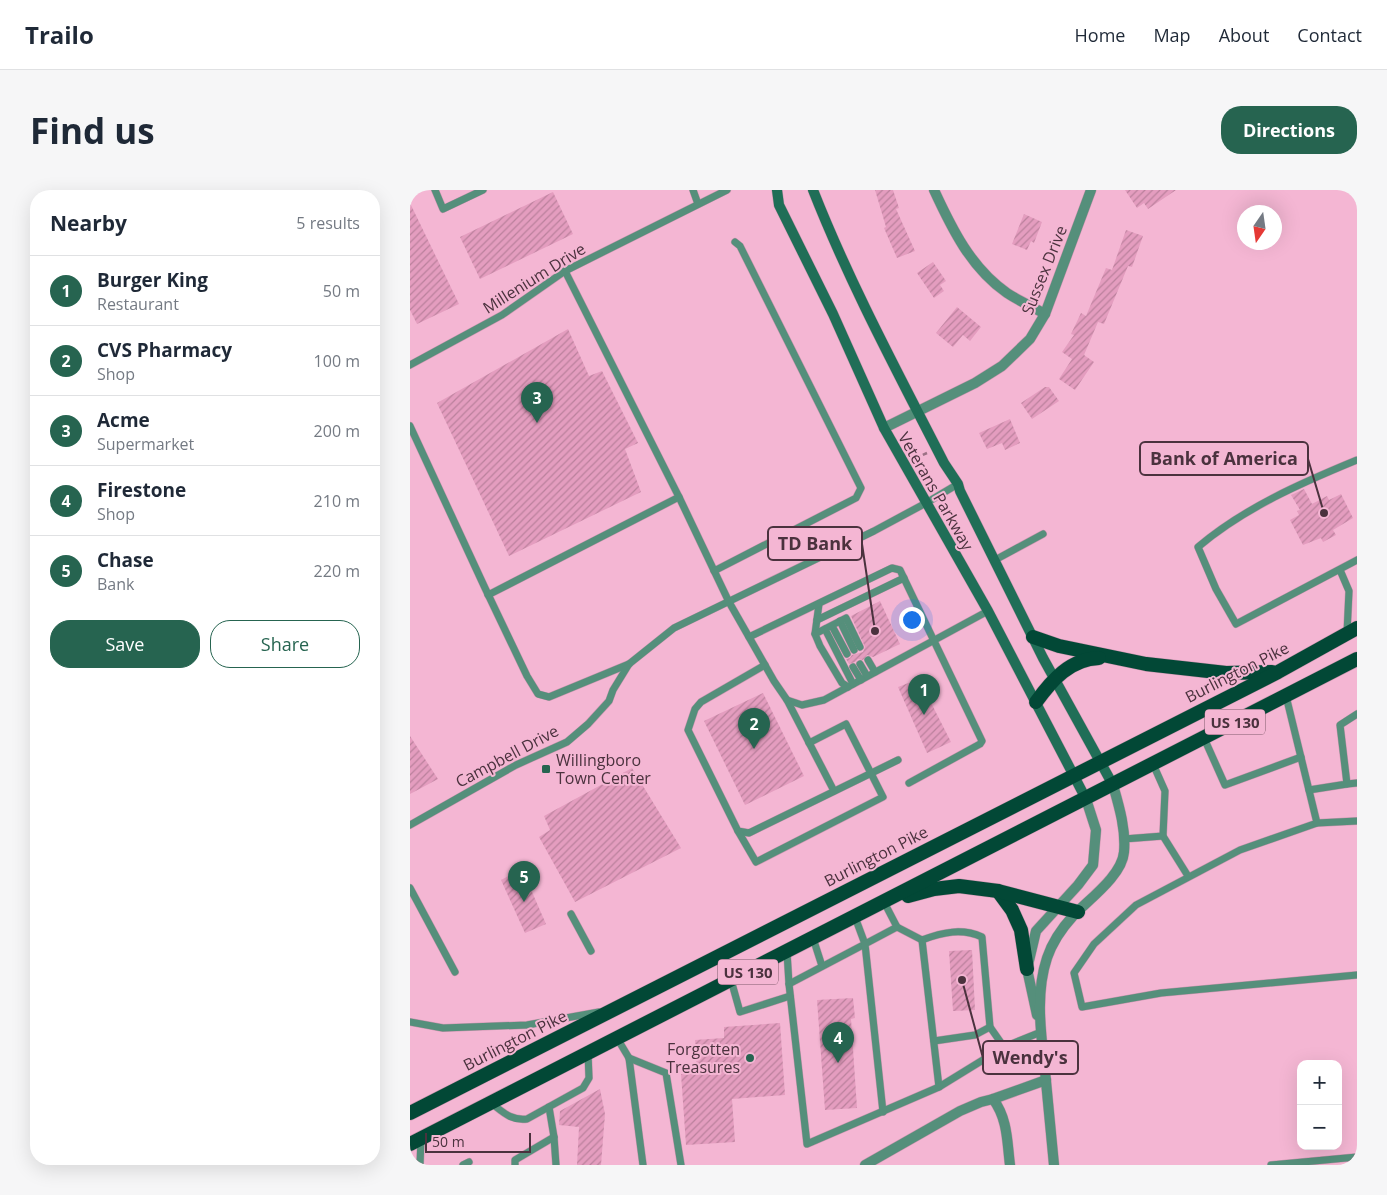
<!DOCTYPE html>
<html lang="en">
<head>
<meta charset="utf-8">
<style>
  body { margin:0; font-family:"Open Sans",sans-serif; background:#f6f6f7; color:#1f2937 }
  .controls { position:absolute; right:15px; bottom:15px; display:grid; overflow:hidden; border-radius:10px; box-shadow:0 5px 20px #0002 }
  .controls button { width:45px; height:45px; display:grid; place-items:center; padding:0; border:0; border-bottom:1px solid #e0e1e3; background:#fff; color:#1f2937; font:25px sans-serif }
  .compass { position:absolute; left:827px; top:15px; width:45px; height:45px; border-radius:50%; background:#fff; box-shadow:0 5px 20px #0002; rotate:193deg }
  .scale { position:absolute; left:15px; bottom:12px; width:106px; box-sizing:border-box; padding-left:5px; border:2px solid #4b323e; border-top:0; font-size:14px; line-height:18px; white-space:nowrap; color:#4b323e; -webkit-text-stroke:4px #f4b6d3; paint-order:stroke }
  .you { position:absolute; left:501px; top:429px; width:18px; height:18px; margin:-12px; border:4px solid #fff; border-radius:50%; background:#1a73e8; box-shadow:0 0 0 8px #1a73e833 }
  .badge { display:grid; place-items:center; width:32px; height:32px; border-radius:50%; background:#266450; color:#fff; font-size:16px; font-weight:700 }
  .pin { position:absolute; translate:-50% -41px; filter:drop-shadow(0 1px 2px #0008) }
  .pin::after { content:''; position:absolute; top:26px; width:18px; height:15px; background:inherit; clip-path:polygon(0 0,100% 0,50% 100%) }
  .list { margin:0; padding:0; list-style:none }
  h2 { display:flex; justify-content:space-between; align-items:center; height:65px; margin:0; padding:0 20px; font-size:21px }
  h2 small { font-size:16px; font-weight:400; color:#747a83 }
  .list li { display:grid; grid-template-columns:32px 1fr auto; gap:15px; align-items:center; box-sizing:border-box; height:70px; padding:0 20px; border-top:1px solid #e0e1e3 }
  .list b { display:block; font-size:19px; white-space:nowrap }
  .list p { margin:0; font-size:16px; white-space:nowrap; color:#747a83 }
  .list em { font-size:16px; font-style:normal; color:#747a83 }
  .actions { display:flex; gap:10px; padding:15px 20px }
  .actions a { flex:1; padding:11px 0; border:1px solid #266450; border-radius:20px; text-align:center; font-size:18px; color:#266450 }
  .actions .main { background:#266450; color:#fff }
  .map { position:relative; flex:none; width:947px; height:975px; overflow:hidden; border-radius:20px }
  header { display:flex; align-items:center; gap:30px; box-sizing:border-box; height:70px; padding:0 25px; background:#fff; border-bottom:1px solid #e0e1e3 }
  header strong { font-size:24px }
  nav { display:flex; gap:28px; margin-inline-start:auto; font-size:18px }
  .intro { display:flex; align-items:center; justify-content:space-between; box-sizing:border-box; height:120px; padding:0 30px }
  h1 { margin:0; font-size:35px }
  .button { padding:12px 22px; border-radius:20px; background:#266450; color:#fff; font-size:18px; font-weight:700 }
  main { display:flex; gap:30px; padding:0 30px }
  aside { flex:1; background:#fff; border-radius:20px; box-shadow:0 5px 20px #0002 }
  .map>svg:first-child { display:block }
</style>
</head>
<body>
<header>
<strong>Trailo</strong>
<nav><a>Home</a><a>Map</a><a>About</a><a>Contact</a></nav>
</header>
<div class="intro"><h1>Find us</h1><a class="button">Directions</a></div>
<main>
<aside>
<h2>Nearby<small>5 results</small></h2>
<ul class="list">
<li><span class="badge">1</span><div><b>Burger King</b><p>Restaurant</p></div><em>50 m</em></li>
<li><span class="badge">2</span><div><b>CVS Pharmacy</b><p>Shop</p></div><em>100 m</em></li>
<li><span class="badge">3</span><div><b>Acme</b><p>Supermarket</p></div><em>200 m</em></li>
<li><span class="badge">4</span><div><b>Firestone</b><p>Shop</p></div><em>210 m</em></li>
<li><span class="badge">5</span><div><b>Chase</b><p>Bank</p></div><em>220 m</em></li>
</ul>
<div class="actions"><a class="main">Save</a><a>Share</a></div>
</aside>
<div class="map">
<svg width="947" height="975" viewBox="0 0 947 975">
  <defs>
    <pattern id="building-hatch" width="6" height="6" patternUnits="userSpaceOnUse" patternTransform="scale(1.25)"><rect width="6" height="6" fill="#e49dbf"/><path d="M-1 1l2-2M0 6l6-6M5 7l2-2" fill="none" stroke="#bb819d"/></pattern>
  </defs>
  <rect width="100%" height="100%" fill="#f4b6d3"/>
  <!-- building -->
  <g fill="url(#building-hatch)">
    <path d="M465 0H483L489 18 486 19 505 61 487 68 474 38 476 37Z"/>
    <path d="M715 0H766L738 19 734 13 727 18Z"/>
    <path d="M143 2 163 44 70 89 50 47Z"/>
    <path d="M0 13 49 114 7 134 0 120Z"/>
    <path d="M614 24 632 32 624 53 621 51 617 60 602 54Z"/>
    <path d="M716 40 733 46 722 77 718 76 694 134 688 132 674 165 684 172 665 200 649 189 662 169 652 162 664 145 661 144 671 123 676 126 696 78 702 80Z"/>
    <path d="M523 72 536 91 530 95 534 101 524 108 507 83Z"/>
    <path d="M547 117 571 137 560 151 553 145 543 157 526 143Z"/>
    <path d="M158 139 179 186 192 181 228 253 215 259 231 302 99 366 27 213Z"/>
    <path d="M635 197H639L649 211 622 229 611 213Z"/>
    <path d="M600 229 610 253 595 260 592 253 577 259 569 243Z"/>
    <path d="M894 299 902 314 917 306 919 310 931 304 943 328 923 340 926 345 913 352 911 348 893 355 880 330 889 325 887 321 890 320 881 305Z"/>
    <path d="M470 411 490 454 463 467 457 465 453 470 448 469 445 472 439 474 436 469 440 468 442 465 453 462 455 457 441 426Z"/>
    <path d="M509 489 541 552 517 563 488 497Z"/>
    <path d="M353 503 394 586 335 615 294 531Z"/>
    <path d="M0 546 28 589 0 604Z"/>
    <path d="M222 578 271 658 165 712 129 647 140 640 134 626Z"/>
    <path d="M112 679 136 734 115 743 91 690Z"/>
    <path d="M562 760 565 820 543 821 539 761Z"/>
    <path d="M443 808 445 828 441 829 447 918 415 920 407 810Z"/>
    <path d="M370 833 375 905 322 909 325 952 276 955 271 884 287 883 285 850 314 848V837Z"/>
    <path d="M190 899 195 924 191 975H167L169 937 149 935 150 921Z"/>
  </g>
  <g fill="none" stroke-linecap="round" stroke-linejoin="round">
    <!-- service casing -->
    <g stroke="#cb96af" stroke-width="8">
      <g id="service">
        <path d="M25 0 33 19 73 0"/>
        <path d="M283 0 288 14"/>
        <path d="M155 81 269 307 319 412 364 491 377 510 392 515 414 510 578 421"/>
        <path d="M0 175 92 125 155 81 317 0"/>
        <path d="M0 236 75 398 117 486 128 504 139 507 219 474"/>
        <path d="M947 270C891 293 834 318 788 357L806 399 826 434 947 370"/>
        <path d="M585 370 633 344"/>
        <path d="M930 380 939 401 937 443"/>
        <path d="M304 381 446 308 451 298 330 56 325 52"/>
        <path d="M78 405 269 307"/>
        <path d="M409 414 405 444 410 456 432 493 438 497"/>
        <path d="M407 430 494 388"/>
        <path d="M430 431 444 460"/>
        <path d="M422 436 437 464"/>
        <path d="M415 439 443 494"/>
        <path d="M405 444 436 428 450 457"/>
        <path d="M339 447 482 378 490 380 572 551 570 554 499 593"/>
        <path d="M458 470 465 482"/>
        <path d="M450 474 457 486"/>
        <path d="M355 475 291 512 285 519 278 540 328 641 339 643 488 570"/>
        <path d="M443 477 451 490"/>
        <path d="M876 506 907 633 830 660 726 715 684 754 664 783 672 817 751 803 947 785"/>
        <path d="M377 510 424 601"/>
        <path d="M794 548 815 595 891 567"/>
        <path d="M743 574 755 601 753 646 778 686"/>
        <path d="M937 594 947 593"/>
        <path d="M899 600 937 594 930 535 947 524"/>
        <path d="M907 633 947 631"/>
        <path d="M0 635 106 575 157 552 178 534 199 511 203 500 219 474 264 438 464 341 516 313 548 294"/>
        <path d="M328 641 346 672 473 607 436 534 399 553"/>
        <path d="M714 649 753 646"/>
        <path d="M0 698 45 782"/>
        <path d="M474 712 487 737 512 750"/>
        <path d="M161 724 181 761"/>
        <path d="M403 748 412 776"/>
        <path d="M512 750C533 742 552 738 572 747L580 837 594 857"/>
        <path d="M512 750 529 897"/>
        <path d="M377 762 379 794 397 954 529 897 594 857 631 842"/>
        <path d="M321 790 330 822 380 806"/>
        <path d="M379 794 455 754 445 727"/>
        <path d="M0 832 33 838 117 835 189 822"/>
        <path d="M207 848 219 868 233 975"/>
        <path d="M524 851 565 845 580 837"/>
        <path d="M219 868 256 883 271 975"/>
        <path d="M81 913C93 922 101 931 117 929L173 898 179 888 178 863"/>
        <path d="M139 917 144 947 146 975"/>
        <path d="M473 922 455 754 487 737"/>
        <path d="M10 975 11 948"/>
        <path d="M53 975 59 972"/>
        <path d="M105 975V970L144 947"/>
        <path d="M861 975 947 967"/>
      </g>
    </g>
    <!-- minor casing -->
    <g stroke="#cb96af" stroke-width="11">
      <g id="minor">
        <path d="M524 0C542 39 561 78 597 103 609 111 623 117 635 124"/>
        <path d="M474 238 565 193 592 176 620 149 635 124 681 0"/>
        <path d="M583 909 636 890"/>
        <path d="M455 975 550 921 571 912 583 909C598 929 597 952 600 975"/>
      </g>
    </g>
    <!-- tertiary casing -->
    <g stroke="#cb96af" stroke-width="11">
      <g id="tertiary">
        <path d="M627 825 617 779 626 741 668 695 683 675 686 640 676 609"/>
        <path d="M644 975C641 944 638 912 635 881 631 844 625 804 637 768 642 753 652 738 663 726 678 710 712 686 714 662 716 639 709 616 703 595"/>
      </g>
    </g>
    <!-- secondary casing -->
    <g stroke="#cb96af" stroke-width="11">
      <g id="secondary">
        <path d="M367 0 369 15 423 124 474 238 578 421 676 609"/>
        <path d="M403 0C440 94 488 183 534 273L548 294 550 301 633 468 703 595"/>
      </g>
    </g>
    <!-- trunk casing -->
    <g stroke="#cb96af" stroke-width="15">
      <g id="trunk">
        <path d="M623 447 649 456 736 474 816 483 862 482"/>
        <path d="M626 512C642 490 660 469 689 468"/>
        <path d="M588 701 602 720 611 740 617 779"/>
        <path d="M498 706 524 699 549 696 588 701 668 722"/>
        <path d="M0 923 868 482 947 438"/>
        <path d="M0 954 947 469"/>
      </g>
    </g>
    <!-- path -->
    <path stroke="#9c7185" stroke-width="2.5" stroke-dasharray="5 2.5" stroke-linecap="butt" d="M506 268 517 263"/>
    <!-- service -->
    <use href="#service" stroke="#558f7b" stroke-width="7"/>
    <!-- minor -->
    <use href="#minor" stroke="#558f7b" stroke-width="10"/>
    <!-- tertiary -->
    <use href="#tertiary" stroke="#558f7b" stroke-width="10"/>
    <!-- secondary -->
    <use href="#secondary" stroke="#206e57" stroke-width="10"/>
    <!-- trunk -->
    <use href="#trunk" stroke="#024836" stroke-width="14"/>
  </g>
  <!-- markers -->
  <g fill="#266450" stroke="#f4b6d3" stroke-width="2">
    <rect x="131" y="574" width="10" height="10" rx="2.5"/>
    <circle cx="340" cy="868" r="5"/>
  </g>
  <g text-anchor="middle" dominant-baseline="central" stroke-width="4" stroke-linejoin="round" paint-order="stroke">
    <!-- shield labels -->
    <g fill="#f4b6d3" stroke="#7e5a6b" stroke-width="1">
      <rect x="795" y="519.5" width="60" height="25" rx="4"/>
      <rect x="308" y="769.5" width="60" height="25" rx="4"/>
    </g>
    <g font-size="15" font-weight="bold" fill="#4b323e">
      <text x="825" y="532">US 130</text>
      <text x="338" y="782">US 130</text>
    </g>
    <!-- street labels -->
    <g font-size="16" fill="#4b323e" stroke="#f4b6d3">
      <text transform="translate(634 80) rotate(-68)">Sussex Drive</text>
      <text transform="translate(124 88) rotate(-32)">Millenium Drive</text>
      <text transform="translate(526 301) rotate(60)">Veterans Parkway</text>
      <text transform="translate(827 482) rotate(-27)">Burlington Pike</text>
      <text transform="translate(97 566) rotate(-28)">Campbell Drive</text>
      <text transform="translate(466 666) rotate(-27)">Burlington Pike</text>
      <text transform="translate(105 850) rotate(-27)">Burlington Pike</text>
    </g>
    <!-- poi labels -->
    <g font-size="16" fill="#4b323e" stroke="#f4b6d3" text-anchor="start">
      <text x="146" y="570">Willingboro<tspan x="146" dy="18">Town Center</tspan></text>
      <text x="330" y="859" text-anchor="end">Forgotten<tspan x="330" dy="18">Treasures</tspan></text>
    </g>
  </g>
  <!-- callouts -->
  <path fill="none" stroke="#4b323e" stroke-width="2" d="M914 323L898 269M465 441L452 354M552 790L573 868"/>
  <g fill="#4b323e" stroke="#f4b6d3" stroke-width="2">
    <circle cx="914" cy="323" r="5"/>
    <circle cx="465" cy="441" r="5"/>
    <circle cx="552" cy="790" r="5"/>
  </g>
  <g fill="#f4b6d3" stroke="#4b323e" stroke-width="2">
    <rect x="730" y="252" width="168" height="33" rx="5"/>
    <rect x="358" y="337" width="94" height="33" rx="5"/>
    <rect x="573" y="851" width="95" height="33" rx="5"/>
  </g>
  <g font-size="18" text-anchor="middle" font-weight="bold" fill="#4b323e">
    <text x="814" y="275">Bank of America</text>
    <text x="405" y="360">TD Bank</text>
    <text x="620" y="874">Wendy's</text>
  </g>
</svg>
<div class="controls">
<button>+</button>
<button>−</button>
</div>
<svg class="compass" viewBox="-18 -18 36 36"><path d="M0-13l5 13h-10z" fill="#e53935"/><path d="M0 13l5-13h-10z" fill="#747a83"/></svg>
<div class="scale">50 m</div>
<div class="you"></div>
<div class="pin badge" style="left:514px;top:525px">1</div>
<div class="pin badge" style="left:344px;top:559px">2</div>
<div class="pin badge" style="left:127px;top:233px">3</div>
<div class="pin badge" style="left:428px;top:873px">4</div>
<div class="pin badge" style="left:114px;top:712px">5</div>
</div>
</main>
</body>
</html>
